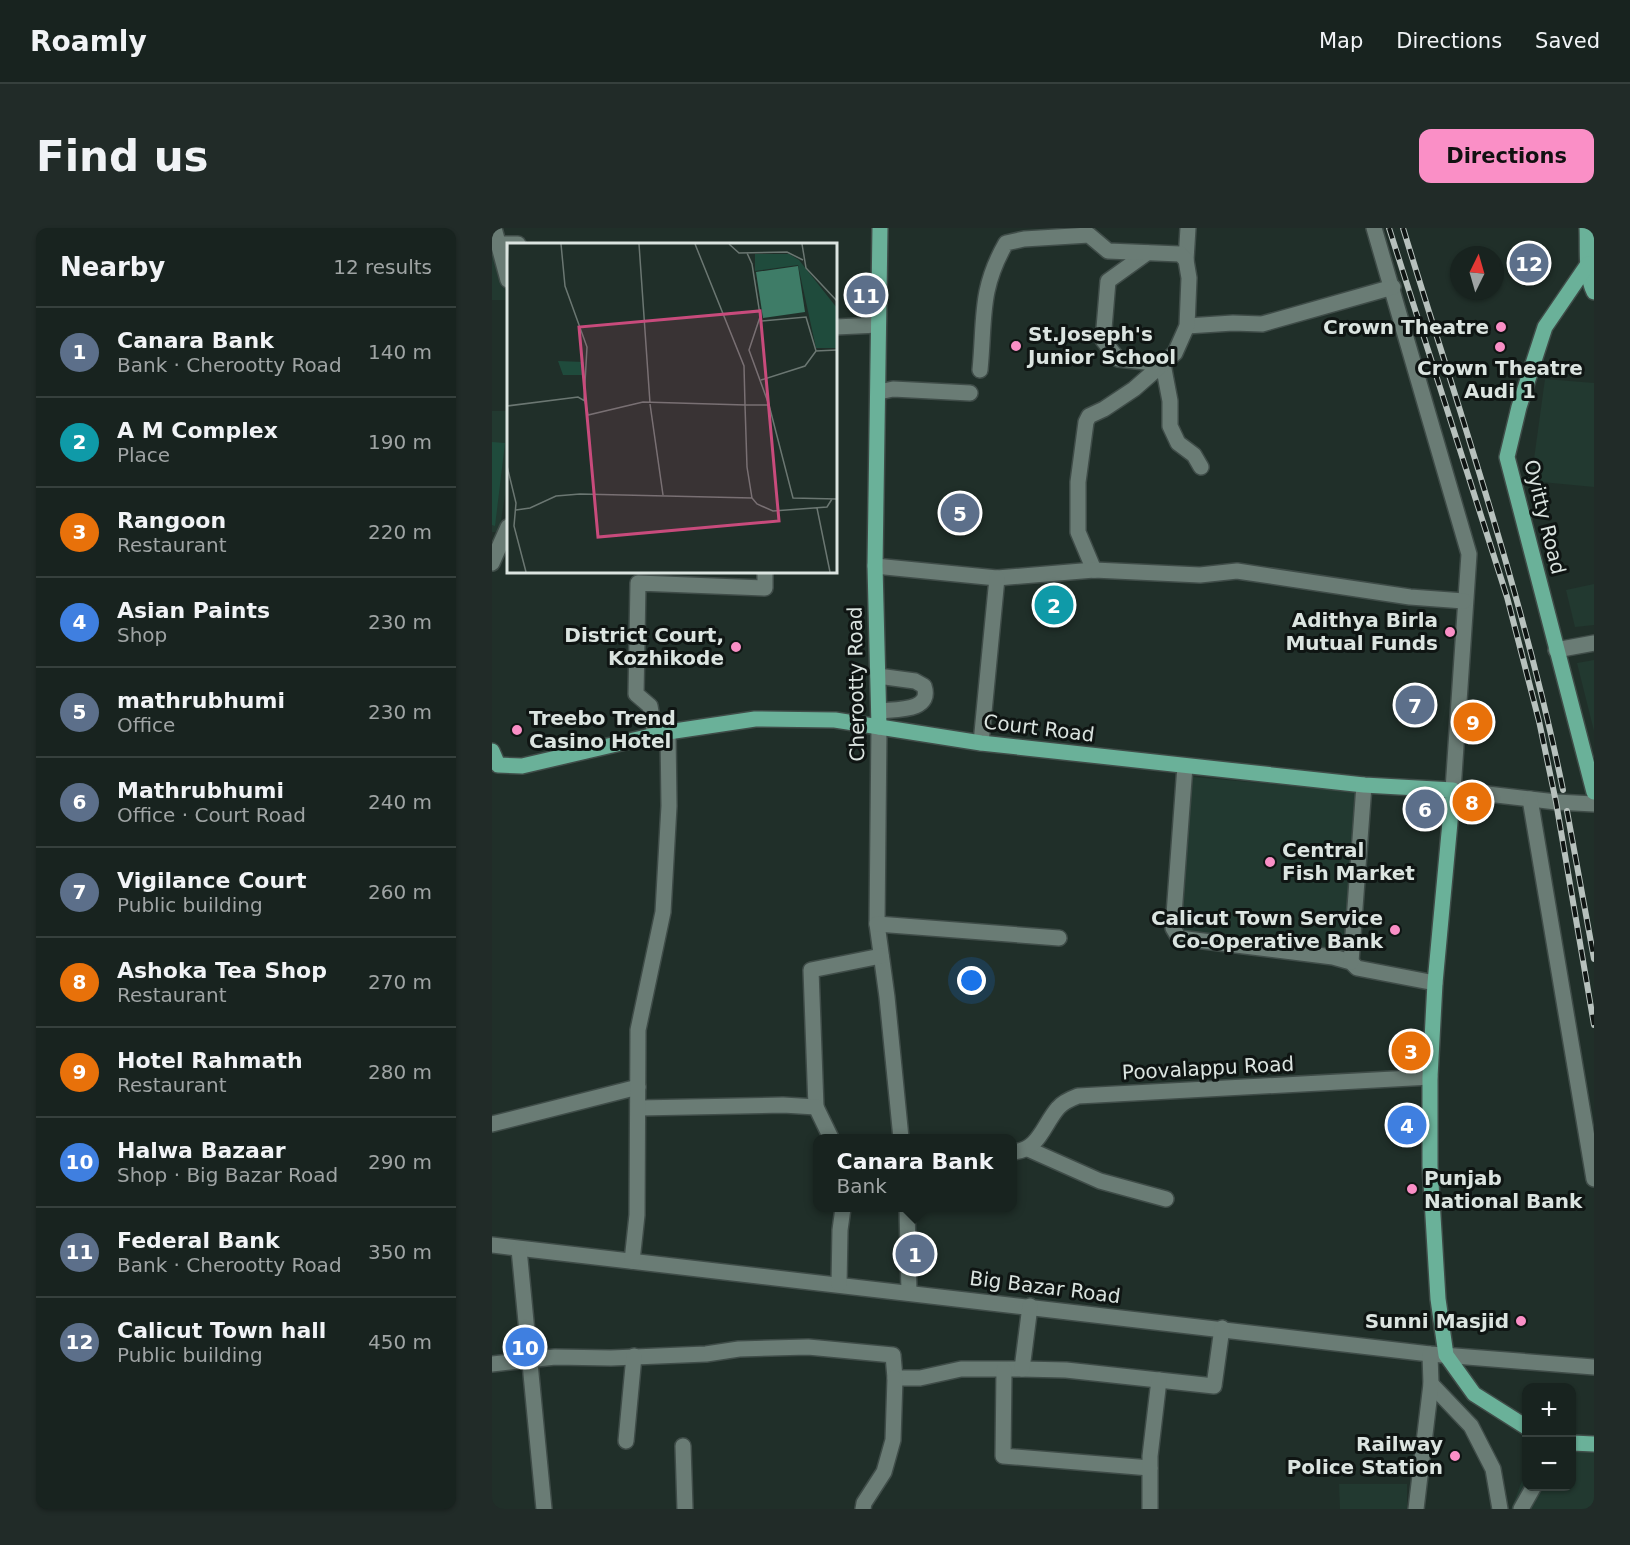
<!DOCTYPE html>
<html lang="en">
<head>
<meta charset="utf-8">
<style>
  body { margin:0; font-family:"DejaVu Sans",sans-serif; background:#212b28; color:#f1f3f6 }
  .controls { position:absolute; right:18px; bottom:18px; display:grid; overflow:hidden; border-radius:12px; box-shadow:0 2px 4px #0004 }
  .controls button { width:54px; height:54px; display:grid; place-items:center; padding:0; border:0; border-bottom:2px solid #36403d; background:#18231f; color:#f1f3f6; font:30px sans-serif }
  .compass { position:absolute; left:958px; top:18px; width:54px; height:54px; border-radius:50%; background:#18231f; box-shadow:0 2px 4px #0004; rotate:5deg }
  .you { position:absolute; left:480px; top:753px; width:21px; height:21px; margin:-15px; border:4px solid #fff; border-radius:50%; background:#1a73e8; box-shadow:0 0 0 9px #1a73e833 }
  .badge { display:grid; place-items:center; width:39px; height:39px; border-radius:50%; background:#fa8fc6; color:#fff; font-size:20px; font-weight:700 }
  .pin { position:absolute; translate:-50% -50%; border:3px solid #fff; box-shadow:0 2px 6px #0006 }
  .popup { position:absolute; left:321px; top:906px; width:204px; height:78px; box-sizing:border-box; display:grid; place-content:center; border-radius:12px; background:#18231f; filter:drop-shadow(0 2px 4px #0005); font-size:20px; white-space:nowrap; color:#9fa4a4 }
  .popup b { font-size:22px; color:#f1f3f6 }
  .popup::after { content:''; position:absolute; left:50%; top:100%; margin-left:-12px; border:12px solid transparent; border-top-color:#18231f }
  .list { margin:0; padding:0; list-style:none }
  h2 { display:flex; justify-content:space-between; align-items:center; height:78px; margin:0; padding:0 24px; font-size:26px }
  h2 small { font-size:20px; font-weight:400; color:#9fa4a4 }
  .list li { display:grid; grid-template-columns:39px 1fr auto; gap:18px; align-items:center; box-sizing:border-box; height:90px; padding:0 24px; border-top:2px solid #36403d }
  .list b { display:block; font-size:22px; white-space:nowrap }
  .list p { margin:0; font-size:20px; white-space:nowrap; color:#9fa4a4 }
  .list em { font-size:20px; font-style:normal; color:#9fa4a4 }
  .map { position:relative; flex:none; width:1102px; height:1281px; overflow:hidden; border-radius:12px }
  header { display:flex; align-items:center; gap:36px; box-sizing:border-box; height:84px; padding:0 30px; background:#18231f; border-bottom:2px solid #36403d }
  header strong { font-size:28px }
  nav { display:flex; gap:33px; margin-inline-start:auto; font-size:21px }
  .intro { display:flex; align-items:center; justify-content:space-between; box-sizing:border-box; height:144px; padding:0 36px }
  h1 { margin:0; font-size:42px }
  .button { padding:15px 27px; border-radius:12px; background:#fa8fc6; color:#111; font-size:21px; font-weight:700 }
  main { display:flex; gap:36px; padding:0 36px }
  aside { flex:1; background:#18231f; border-radius:12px; box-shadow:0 2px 4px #0004 }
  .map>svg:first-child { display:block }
</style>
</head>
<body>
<header>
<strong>Roamly</strong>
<nav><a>Map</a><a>Directions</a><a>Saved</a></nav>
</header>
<div class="intro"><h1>Find us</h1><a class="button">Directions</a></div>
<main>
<aside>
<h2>Nearby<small>12 results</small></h2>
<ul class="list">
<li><span class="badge" style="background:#5c6f8a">1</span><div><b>Canara Bank</b><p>Bank · Cherootty Road</p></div><em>140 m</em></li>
<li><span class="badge" style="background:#0f9aa8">2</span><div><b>A M Complex</b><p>Place</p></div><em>190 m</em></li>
<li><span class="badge" style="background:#e8710a">3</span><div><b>Rangoon</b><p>Restaurant</p></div><em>220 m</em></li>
<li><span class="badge" style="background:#3f7fe0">4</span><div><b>Asian Paints</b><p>Shop</p></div><em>230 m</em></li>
<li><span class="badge" style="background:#5c6f8a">5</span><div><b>mathrubhumi</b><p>Office</p></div><em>230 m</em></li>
<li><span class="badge" style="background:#5c6f8a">6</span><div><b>Mathrubhumi</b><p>Office · Court Road</p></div><em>240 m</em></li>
<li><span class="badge" style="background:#5c6f8a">7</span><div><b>Vigilance Court</b><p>Public building</p></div><em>260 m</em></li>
<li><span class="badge" style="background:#e8710a">8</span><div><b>Ashoka Tea Shop</b><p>Restaurant</p></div><em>270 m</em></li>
<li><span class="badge" style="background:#e8710a">9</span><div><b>Hotel Rahmath</b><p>Restaurant</p></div><em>280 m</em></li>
<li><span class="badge" style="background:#3f7fe0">10</span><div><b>Halwa Bazaar</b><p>Shop · Big Bazar Road</p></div><em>290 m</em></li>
<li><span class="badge" style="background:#5c6f8a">11</span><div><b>Federal Bank</b><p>Bank · Cherootty Road</p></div><em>350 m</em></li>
<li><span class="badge" style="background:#5c6f8a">12</span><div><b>Calicut Town hall</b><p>Public building</p></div><em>450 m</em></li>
</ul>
</aside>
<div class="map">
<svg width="1102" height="1281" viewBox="0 0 1102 1281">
  <rect width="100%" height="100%" fill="#202f29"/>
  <!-- built -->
  <g fill="#223930">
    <path d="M0 14 16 69V72H0Z"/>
    <path d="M1053 151 1102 155V259L1039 253Z"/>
    <path d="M0 183H16V250L7 304H0Z"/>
    <path d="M1102 356V397L1083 399 1074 362Z"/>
    <path d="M1102 432V503L1085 435Z"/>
    <path d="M701 549 869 564 855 722 688 704Z"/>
    <path d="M1080 1224H1102V1281H1019L1034 1243V1258H1080Z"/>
    <path d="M847 1256H915V1281H848Z"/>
  </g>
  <!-- green -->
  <path fill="#1f4b3c" d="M0 214 13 215 3 298 0 297Z"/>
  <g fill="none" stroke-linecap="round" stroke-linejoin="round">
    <!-- minor casing -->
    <g stroke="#3f4c48" stroke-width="18">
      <g id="minor">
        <path d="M2 0 16 52"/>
        <path d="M882 0 977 326 961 562 1064 574 1102 576"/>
        <path d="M7 16H26"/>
        <path d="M655 25 616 53 611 112 626 131 671 136 678 173V198L686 215 702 227 709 239"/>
        <path d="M694 32 696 0"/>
        <path d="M695 98 741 95 770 96 901 59"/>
        <path d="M344 99 386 97"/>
        <path d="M488 142C493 91 487 62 514 15L532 11 597 7 616 23 688 26 694 32 697 50 695 98 683 125 642 161 612 181 597 188 594 194 586 254V304L602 342"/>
        <path d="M387 164 401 161 478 165"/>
        <path d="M0 335 16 299"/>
        <path d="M383 338 505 350 602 342 708 347 745 343 918 369 972 373"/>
        <path d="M1064 422 1102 415"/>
        <path d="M386 448 423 453 432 458C441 484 403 481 387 483"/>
        <path d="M387 499 385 696 395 769 409 910"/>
        <path d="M163 507 158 478 144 466 146 355 273 360V344"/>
        <path d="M489 515 505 350"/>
        <path d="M693 538 681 700 687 710 841 729 859 734 865 740 943 755"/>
        <path d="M1038 571 1102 951"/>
        <path d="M385 696 567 710"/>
        <path d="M859 734 872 557"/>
        <path d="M324 879 319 742 389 728"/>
        <path d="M147 880 291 877 324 879 339 910"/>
        <path d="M0 896 146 859"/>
        <path d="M536 921 608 953 674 971"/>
        <path d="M520 924C547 923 551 897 566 880 571 874 578 871 586 868L938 849"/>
        <path d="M415 980 417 1064"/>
        <path d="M0 1017 938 1126 1102 1139"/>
        <path d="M27 1021 52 1281"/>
        <path d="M140 1033 145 987 146 802 171 684 177 578 176 504"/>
        <path d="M347 1056 348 1002 351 980"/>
        <path d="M0 1136 63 1129 119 1130 214 1126 247 1121 316 1119 401 1127 403 1150H428L469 1141H530L574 1142 722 1158 730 1100"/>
        <path d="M530 1141 538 1078"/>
        <path d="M512 1142 511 1228 658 1240"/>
        <path d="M939 1156 979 1198 1001 1241 1008 1281"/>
        <path d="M134 1213 142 1128"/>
        <path d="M191 1218 193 1281"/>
        <path d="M371 1281 372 1275 392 1244 401 1212 403 1150"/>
        <path d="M658 1281V1228L667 1152"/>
        <path d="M924 1281 939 1156 938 1126"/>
        <path d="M1029 1281 1042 1258"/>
      </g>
    </g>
    <!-- major casing -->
    <g stroke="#3f4c48" stroke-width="18">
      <g id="major">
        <path d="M1095 0C1096 19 1093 46 1102 64"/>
        <path d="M1096 36 1053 99 1027 179 1015 229 1102 564"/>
        <path d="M387 499 383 338 388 0"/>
        <path d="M0 523 6 537 30 538 176 504 263 491 343 492 489 515 872 557 961 562 943 755 938 849V938L946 1071 954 1127 982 1166 1034 1199"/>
        <path d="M1080 1215 1102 1216"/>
      </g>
    </g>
    <!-- minor -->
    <use href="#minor" stroke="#6a7c75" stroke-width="15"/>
    <!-- major -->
    <use href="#major" stroke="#6ab199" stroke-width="15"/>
    <!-- rail casing -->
    <g stroke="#b7c1bd" stroke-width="6">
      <g id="rail">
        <path d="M897 0 1015 369 1047 493 1064 574 1102 797"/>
        <path d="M911 0C968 186 1032 371 1071 562"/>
        <path d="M1075 583 1102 731"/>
      </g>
    </g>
    <!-- rail -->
    <use href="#rail" stroke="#0f1513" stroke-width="4" stroke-dasharray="11" stroke-linecap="butt"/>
  </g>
  <!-- markers -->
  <g fill="#fa8fc6" stroke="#0f1513" stroke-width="2">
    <circle cx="1009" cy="99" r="6"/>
    <circle cx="524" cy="118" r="6"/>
    <circle cx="1008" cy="119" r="6"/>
    <circle cx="958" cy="404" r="6"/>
    <circle cx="244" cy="419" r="6"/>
    <circle cx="25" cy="502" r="6"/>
    <circle cx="778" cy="634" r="6"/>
    <circle cx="903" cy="702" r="6"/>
    <circle cx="920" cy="961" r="6"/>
    <circle cx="1029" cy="1093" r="6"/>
    <circle cx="963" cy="1228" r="6"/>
  </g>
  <g text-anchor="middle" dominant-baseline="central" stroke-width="6" stroke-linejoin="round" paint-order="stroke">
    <!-- poi labels -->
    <g font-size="20" font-weight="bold" fill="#dbe4e0" stroke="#0f1513" text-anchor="end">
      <text x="997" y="99">Crown Theatre</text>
      <text x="536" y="106" text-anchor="start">St.Joseph's<tspan x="536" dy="23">Junior School</tspan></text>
      <text x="1008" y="140" text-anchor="middle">Crown Theatre<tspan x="1008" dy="23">Audi 1</tspan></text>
      <text x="946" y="392">Adithya Birla<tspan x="946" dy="23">Mutual Funds</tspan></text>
      <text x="232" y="407">District Court,<tspan x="232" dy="23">Kozhikode</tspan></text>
      <text x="37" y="490" text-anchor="start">Treebo Trend<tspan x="37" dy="23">Casino Hotel</tspan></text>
      <text x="790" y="622" text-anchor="start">Central<tspan x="790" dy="23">Fish Market</tspan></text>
      <text x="891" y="690">Calicut Town Service<tspan x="891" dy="23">Co-Operative Bank</tspan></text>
      <text x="932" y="950" text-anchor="start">Punjab<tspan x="932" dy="23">National Bank</tspan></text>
      <text x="1017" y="1093">Sunni Masjid</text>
      <text x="951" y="1216">Railway<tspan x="951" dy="23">Police Station</tspan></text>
    </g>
    <!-- street labels -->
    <g font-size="20" fill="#dbe4e0" stroke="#0f1513">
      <text transform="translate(1053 289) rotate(76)">Oyitty Road</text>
      <text transform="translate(364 456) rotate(-91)">Cherootty Road</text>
      <text transform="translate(547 500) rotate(7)">Court Road</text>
      <text transform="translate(716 840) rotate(-3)">Poovalappu Road</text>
      <text transform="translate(553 1059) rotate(7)">Big Bazar Road</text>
    </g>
  </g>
  <!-- overview -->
  <g transform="translate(15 15)">
    <rect width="330" height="330" fill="#202f29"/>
    <path d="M248 11H282L292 17 330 65 329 105H309L291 22 248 28ZM51 118 77 119V132H56Z" fill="#1f4b3c"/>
    <path d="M291 23 298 69 256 75 249 29Z" fill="#3e7c67"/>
    <path fill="none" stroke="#6b7772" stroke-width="1.5" d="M54 1 58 43 80 104 77 157M132 1 143 160M188 1 237 123 238 162H262M222 1 232 10 280 9 296 17M295 1 299 25 330 58M240 10 245 21 254 78 299 74 309 108 330 107M0 24 1 1M253 74 242 107 262 162 286 255 330 256M254 137 298 123 309 108M143 161 156 252M0 163 71 154 78 158 81 172 136 159 238 162 240 224 245 255 250 261 266 268 320 264 325 256M0 223 9 260 7 283 19 329M310 265 323 329M9 267 23 265 49 253 73 251 245 255"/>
    <path fill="#c84b7c" fill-opacity="0.15" stroke="#c84b7c" stroke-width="3" d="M253 68 272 278 91 294 72 84Z"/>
    <rect width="330" height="330" fill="none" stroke="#dbe4e0" stroke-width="3"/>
  </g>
</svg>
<div class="controls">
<button>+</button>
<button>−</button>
</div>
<svg class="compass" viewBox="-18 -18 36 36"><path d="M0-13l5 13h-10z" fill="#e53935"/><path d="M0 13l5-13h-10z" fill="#9fa4a4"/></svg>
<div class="you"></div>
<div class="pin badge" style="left:423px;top:1026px;background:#5c6f8a">1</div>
<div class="popup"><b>Canara Bank</b>Bank</div>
<div class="pin badge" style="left:562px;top:377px;background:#0f9aa8">2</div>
<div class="pin badge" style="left:919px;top:823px;background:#e8710a">3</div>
<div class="pin badge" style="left:915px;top:897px;background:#3f7fe0">4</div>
<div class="pin badge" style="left:468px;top:285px;background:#5c6f8a">5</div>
<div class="pin badge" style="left:933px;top:581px;background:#5c6f8a">6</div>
<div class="pin badge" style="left:923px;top:477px;background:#5c6f8a">7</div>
<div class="pin badge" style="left:980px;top:574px;background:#e8710a">8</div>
<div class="pin badge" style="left:981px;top:494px;background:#e8710a">9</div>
<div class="pin badge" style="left:33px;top:1119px;background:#3f7fe0">10</div>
<div class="pin badge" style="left:374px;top:67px;background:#5c6f8a">11</div>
<div class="pin badge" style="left:1037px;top:35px;background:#5c6f8a">12</div>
</div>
</main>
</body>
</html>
